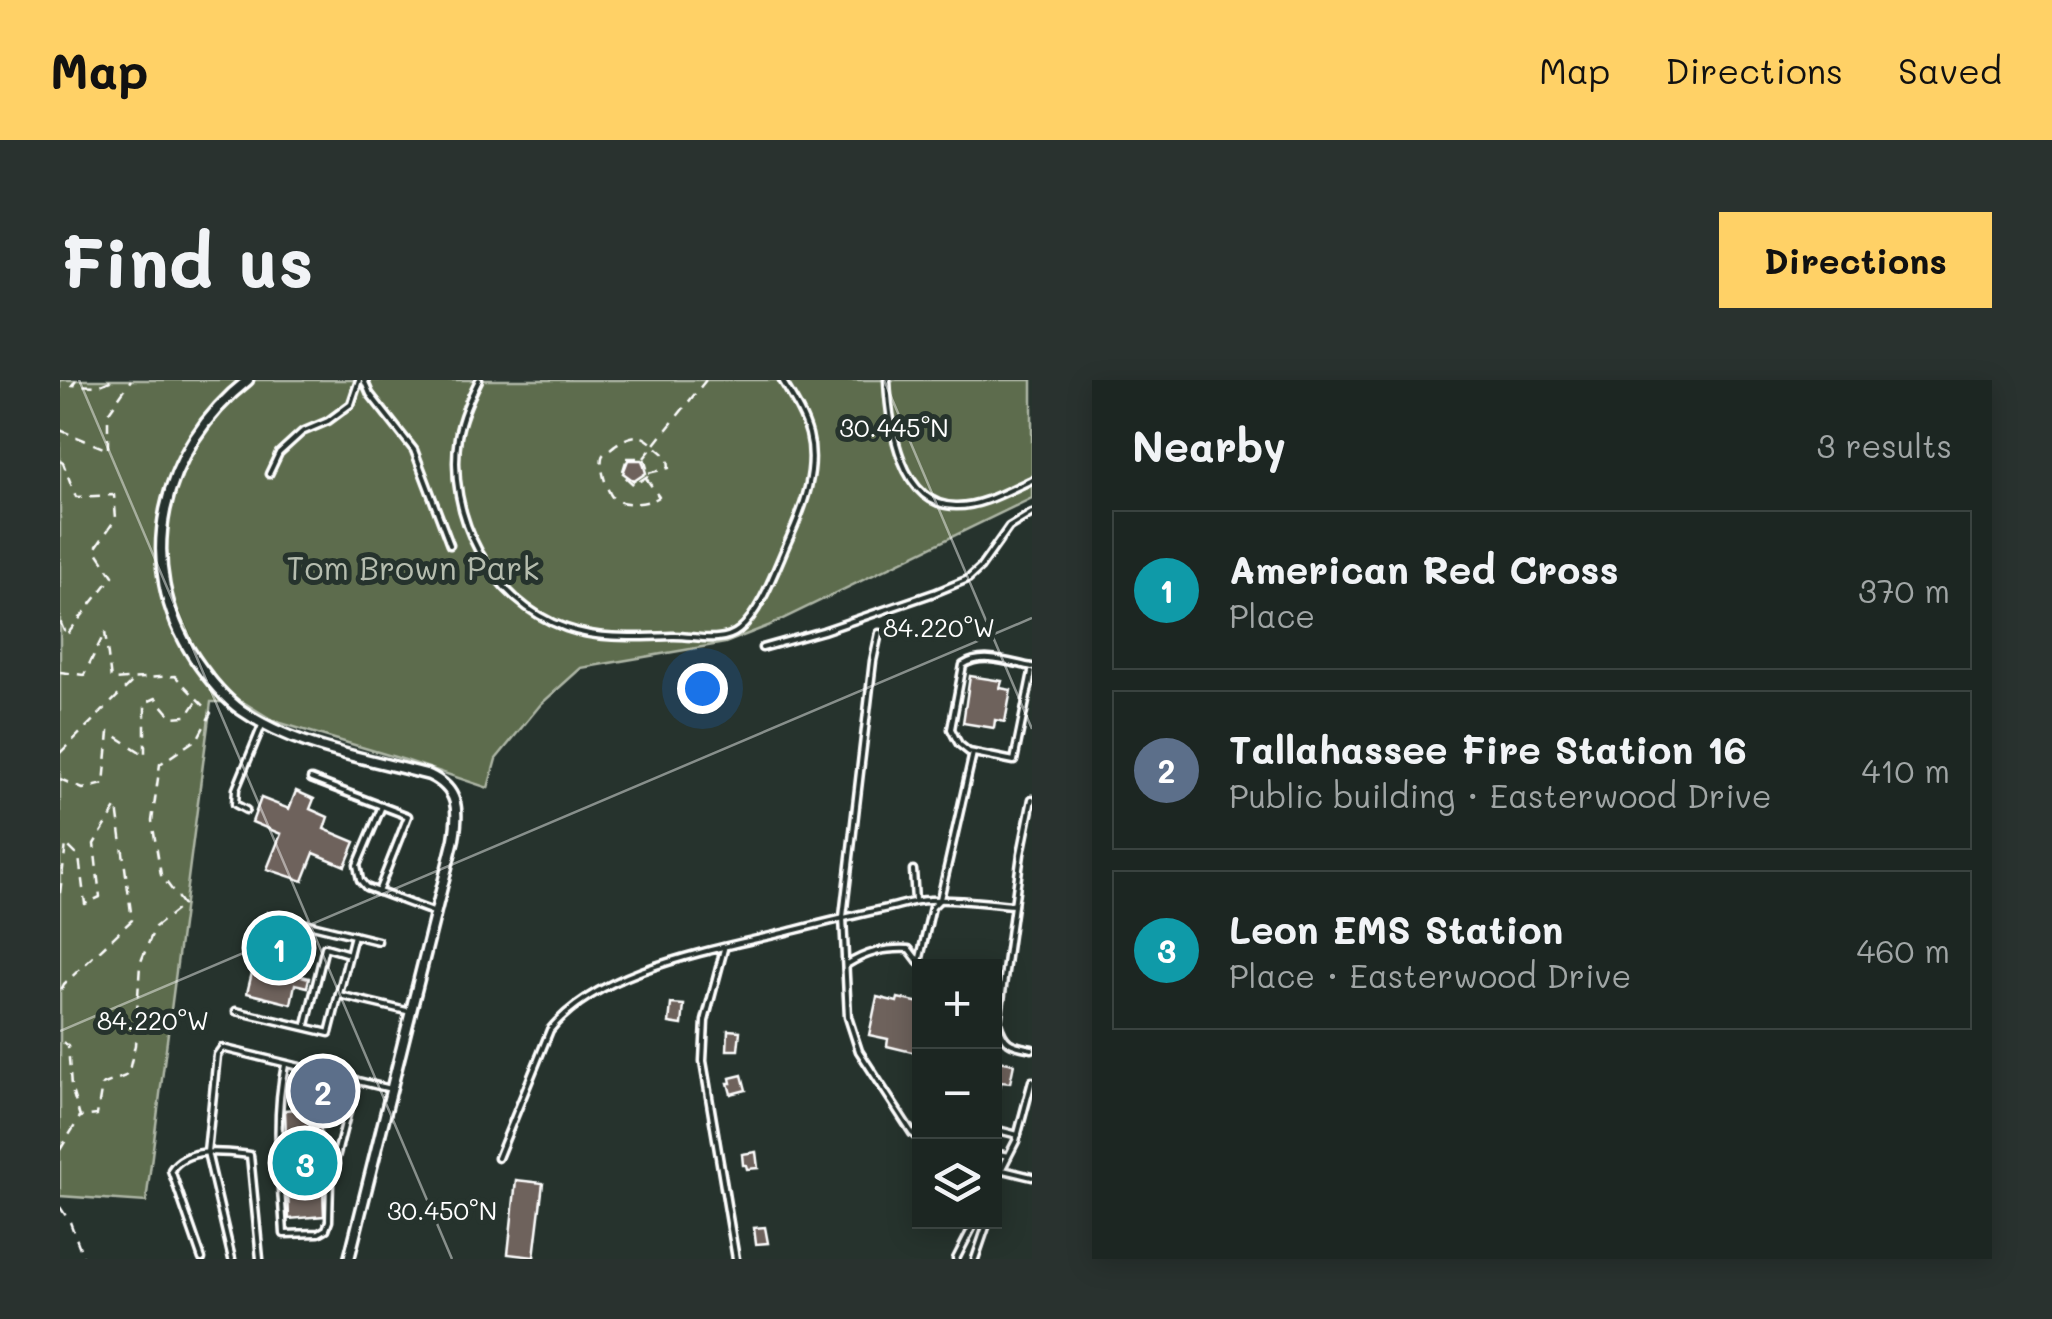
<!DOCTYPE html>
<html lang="en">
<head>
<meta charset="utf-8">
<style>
  body { margin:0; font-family:Mali,sans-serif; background:#29322f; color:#f1f3f6 }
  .controls { position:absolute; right:30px; bottom:30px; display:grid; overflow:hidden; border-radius:0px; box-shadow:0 5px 25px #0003 }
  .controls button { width:90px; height:90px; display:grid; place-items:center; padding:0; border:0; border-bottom:2px solid #3a4340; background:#1c2622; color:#f1f3f6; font:50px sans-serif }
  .you { position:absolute; left:642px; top:308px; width:35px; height:35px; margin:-25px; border:8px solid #fff; border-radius:50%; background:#1a73e8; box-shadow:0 0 0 15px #1a73e833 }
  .badge { display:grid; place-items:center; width:65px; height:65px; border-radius:50%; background:#ffd166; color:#fff; font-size:32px; font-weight:700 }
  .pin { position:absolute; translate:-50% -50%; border:5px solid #fff; box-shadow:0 2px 10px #0006 }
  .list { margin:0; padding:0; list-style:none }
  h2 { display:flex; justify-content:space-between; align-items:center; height:130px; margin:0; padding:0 40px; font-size:42px }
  h2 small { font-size:32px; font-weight:400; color:#a0a5a5 }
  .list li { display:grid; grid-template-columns:65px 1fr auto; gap:30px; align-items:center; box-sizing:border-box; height:160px; margin:0 20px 20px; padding:0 20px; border:2px solid #3a4340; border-radius:0px }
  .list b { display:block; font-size:38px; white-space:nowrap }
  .list p { margin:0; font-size:32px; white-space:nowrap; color:#a0a5a5 }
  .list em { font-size:32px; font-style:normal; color:#a0a5a5 }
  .icon { flex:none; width:55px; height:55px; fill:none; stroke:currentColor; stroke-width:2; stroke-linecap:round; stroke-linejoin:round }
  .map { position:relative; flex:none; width:972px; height:879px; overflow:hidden; border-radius:0px }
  header { display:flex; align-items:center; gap:60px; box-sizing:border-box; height:140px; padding:0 50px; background:#ffd166; color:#111 }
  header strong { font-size:48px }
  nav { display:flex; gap:55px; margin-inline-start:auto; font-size:35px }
  .intro { display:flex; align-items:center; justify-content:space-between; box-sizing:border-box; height:240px; padding:0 60px }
  h1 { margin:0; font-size:70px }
  .button { padding:25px 45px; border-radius:0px; background:#ffd166; color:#111; font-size:35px; font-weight:700 }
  main { display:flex; gap:60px; padding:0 60px }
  aside { flex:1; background:#1c2622; border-radius:0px; box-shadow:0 5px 25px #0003 }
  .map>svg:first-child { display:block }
</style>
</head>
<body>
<header>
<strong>Map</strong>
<nav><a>Map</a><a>Directions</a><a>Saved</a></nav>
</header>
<div class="intro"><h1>Find us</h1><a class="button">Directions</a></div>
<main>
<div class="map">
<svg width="972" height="879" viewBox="0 0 972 879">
  <rect width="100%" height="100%" fill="#26332d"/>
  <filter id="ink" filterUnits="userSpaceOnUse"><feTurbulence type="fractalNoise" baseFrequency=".01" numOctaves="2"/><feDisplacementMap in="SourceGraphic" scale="20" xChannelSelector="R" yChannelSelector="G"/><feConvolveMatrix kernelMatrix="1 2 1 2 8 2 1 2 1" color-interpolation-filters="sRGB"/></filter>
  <g filter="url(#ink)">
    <!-- green -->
    <path fill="#5d6c4e" stroke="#aeb6a6" stroke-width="2.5" d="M0 0H972V118L708 246 665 263 521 288 481 324 436 379 428 408 345 380 214 341 183 322H151L86 822 0 816Z"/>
    <!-- building -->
    <g fill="#6e625c" stroke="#fff" stroke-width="2.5">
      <path d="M568 80H582L586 93 574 101 563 93Z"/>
      <path d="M910 296 942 301 940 308 951 310 945 342 935 340 934 348 903 343Z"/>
      <path d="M236 411 254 419 250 429 268 437 264 449 295 462 285 486 254 473 243 501 207 489 221 454 192 442 201 418 229 429Z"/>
      <path d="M207 532 244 541 245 548 234 594 249 598 247 607 235 604 231 624 187 613Z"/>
      <path d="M817 617 837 622 838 618 860 623V674L827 666 828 659 809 655Z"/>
      <path d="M611 624 624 625 622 645 609 643Z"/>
      <path d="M668 650 680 651 678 670H667Z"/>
      <path d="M934 680 954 684 950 703 941 702 938 718H934Z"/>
      <path d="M682 695 686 710 671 714 668 703H671L670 698Z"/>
      <path d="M253 698 277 704 271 729 229 718 231 709 249 713Z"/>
      <path d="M260 727 264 836 229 839 225 730Z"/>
      <path d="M696 772 698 788 687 789 686 785H683L682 774Z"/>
      <path d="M456 800 483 803 474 877 448 874Z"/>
      <path d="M705 847 708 863 696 864 694 848Z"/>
    </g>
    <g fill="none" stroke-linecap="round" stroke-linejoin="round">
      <!-- service casing -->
      <g stroke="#fff" stroke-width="11">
        <g id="service">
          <path d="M304 0 310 14 354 70 390 165"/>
          <path d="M419 0C410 18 401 37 398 57 386 134 430 222 506 248 540 260 577 257 612 256 633 255 661 265 679 250 701 233 718 183 730 157 744 126 758 89 749 54 744 35 732 17 722 0"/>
          <path d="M827 0C829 43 840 127 897 126 923 126 949 110 972 100"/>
          <path d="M209 94 219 73 242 52 268 41 291 24 299 0"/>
          <path d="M819 253 813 281 783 537 788 637 799 671 852 753 859 759"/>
          <path d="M702 268 763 251 874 213 908 199 920 188 949 147 972 133"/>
          <path d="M972 287C950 283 923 272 903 285L891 349 895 357 899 364 909 372 954 381 972 292"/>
          <path d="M251 399 348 436 318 512"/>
          <path d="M972 419 961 474 938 643C945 665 951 665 972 669"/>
          <path d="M322 426 297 485 300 500 306 507 373 532"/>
          <path d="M186 430 175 424 176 409 203 343"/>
          <path d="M853 490 855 521"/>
          <path d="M248 544 318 561"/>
          <path d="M664 569 645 641 643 681 676 879"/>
          <path d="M859 582 872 527 880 519 913 373"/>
          <path d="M786 585C807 572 824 568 849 569L862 586"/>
          <path d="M279 615 351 632"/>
          <path d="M176 631 269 653 294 555"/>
          <path d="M246 645 265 567 289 574"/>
          <path d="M225 685C213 740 221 798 224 854L259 853 266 849 269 841 270 801 296 700"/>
          <path d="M934 749 958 755"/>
          <path d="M934 773 948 776"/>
          <path d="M438 778 490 650C540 587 660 569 735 550 767 542 799 534 832 527 844 524 857 520 869 520 897 518 926 523 954 525"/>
          <path d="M943 790 972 797"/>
          <path d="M934 804 956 761 972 701"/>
          <path d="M142 879 111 790C127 766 165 772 190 775L200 879"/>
          <path d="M172 879 147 772 157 675 162 668 331 709"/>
          <path d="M896 879 915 842"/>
          <path d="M915 879 926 847V842"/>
        </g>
      </g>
      <!-- minor casing -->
      <g stroke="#fff" stroke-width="15">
        <path id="minor" d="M188 0C101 68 72 184 135 279 148 298 163 317 181 330 235 368 307 378 369 395 399 409 399 430 394 459L289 879"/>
      </g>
      <!-- path -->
      <g stroke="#fff" stroke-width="2.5" stroke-dasharray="10 8" stroke-linecap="butt">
        <path d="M16 0 12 5 38 6 53 0"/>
        <path d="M0 50 48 70V33L71 0"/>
        <path d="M567 78H584L589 95 574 105 562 94Z"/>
        <path d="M584 78 646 0"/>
        <path d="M0 81 3 83 16 117 54 115 56 138 35 169 53 196 6 256 0 241"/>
        <path d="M586 98 599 117C589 124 564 126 554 119 547 114 538 82 543 75 545 72 552 68 555 65 583 47 585 59 608 77L609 88 588 93"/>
        <path d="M0 292 24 295 45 252 51 300 115 296 151 333 138 358 100 384 92 441 101 495 123 525 95 547 80 584 75 665 68 695 42 705 37 735 20 737 11 707 8 665 0 661"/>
        <path d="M0 373 74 300"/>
        <path d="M0 399 23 409 44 404 49 352 85 375V323L96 318 112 337 127 336 137 321"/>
        <path d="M0 513 6 464 19 477 25 524 40 517 34 464 57 427 72 540 4 604 0 612"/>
        <path d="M0 770 20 737"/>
        <path d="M0 827 10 842 24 879"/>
      </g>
      <!-- service -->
      <use href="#service" stroke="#26332d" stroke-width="4"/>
      <!-- minor -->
      <use href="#minor" stroke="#26332d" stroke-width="8"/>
    </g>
  </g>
  <!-- ticks -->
  <path fill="none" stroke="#fff" stroke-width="2.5" stroke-opacity="0.45" d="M19 0 392 879M824 0 972 349M0 651 972 238"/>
  <g text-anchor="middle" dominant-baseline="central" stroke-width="10" stroke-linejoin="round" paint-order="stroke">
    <!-- park labels -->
    <g font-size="32" fill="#b6bdaf" stroke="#26332d">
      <text x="353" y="187">Tom Brown Park</text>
    </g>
  </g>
  <g font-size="25" text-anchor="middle" fill="#fff" stroke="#26332d" stroke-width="10" stroke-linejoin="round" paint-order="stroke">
    <text x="834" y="57">30.445°N</text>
    <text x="879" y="257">84.220°W</text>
    <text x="93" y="650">84.220°W</text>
    <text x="382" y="840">30.450°N</text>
  </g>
</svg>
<div class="controls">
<button>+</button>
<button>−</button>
<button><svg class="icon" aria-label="layers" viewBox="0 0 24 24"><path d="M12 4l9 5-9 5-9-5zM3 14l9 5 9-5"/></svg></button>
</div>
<div class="you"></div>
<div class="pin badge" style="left:219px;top:568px;background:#0f9aa8">1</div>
<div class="pin badge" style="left:263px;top:711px;background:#5c6f8a">2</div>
<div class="pin badge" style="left:245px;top:783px;background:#0f9aa8">3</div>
</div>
<aside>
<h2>Nearby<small>3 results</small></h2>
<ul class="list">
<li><span class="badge" style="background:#0f9aa8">1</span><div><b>American Red Cross</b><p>Place</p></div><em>370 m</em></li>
<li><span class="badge" style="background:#5c6f8a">2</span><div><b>Tallahassee Fire Station 16</b><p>Public building · Easterwood Drive</p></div><em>410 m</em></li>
<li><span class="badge" style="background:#0f9aa8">3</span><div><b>Leon EMS Station</b><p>Place · Easterwood Drive</p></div><em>460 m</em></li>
</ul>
</aside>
</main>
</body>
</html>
